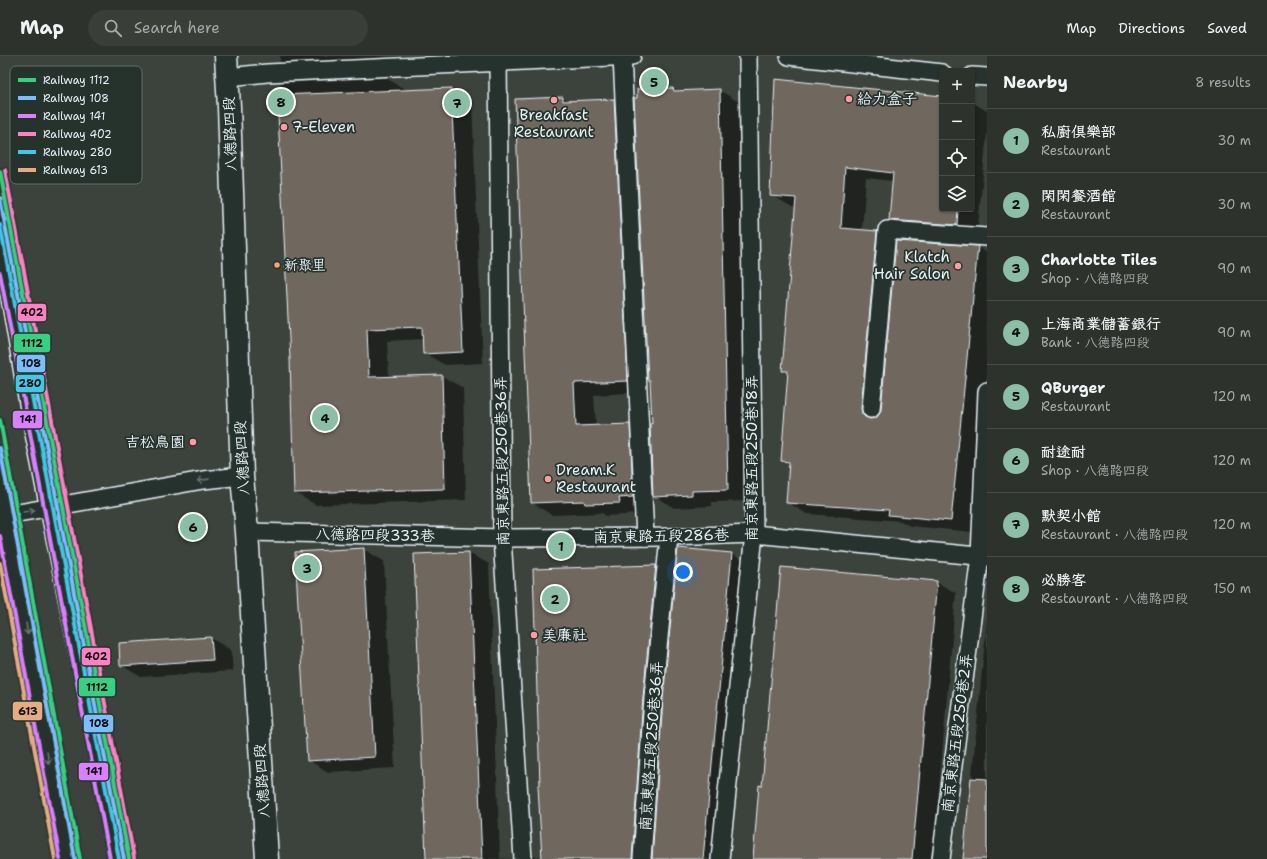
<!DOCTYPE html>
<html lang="en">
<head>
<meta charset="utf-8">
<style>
  body { margin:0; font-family:"Shantell Sans","LXGW WenKai TC",sans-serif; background:#393e39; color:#f1f3f6 }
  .controls { position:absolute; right:12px; top:12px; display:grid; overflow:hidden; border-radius:4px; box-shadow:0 1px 3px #0004 }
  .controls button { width:36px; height:36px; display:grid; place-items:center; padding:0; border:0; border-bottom:1px solid #484d49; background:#2d322d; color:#f1f3f6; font:20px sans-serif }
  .you { position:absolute; left:683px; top:516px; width:14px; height:14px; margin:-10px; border:3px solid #fff; border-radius:50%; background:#1a73e8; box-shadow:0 0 0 6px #1a73e833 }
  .badge { display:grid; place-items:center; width:26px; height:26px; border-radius:50%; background:#8abfa5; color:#111; font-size:13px; font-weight:700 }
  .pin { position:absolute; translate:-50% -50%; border:2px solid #fff; box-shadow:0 1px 4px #0006 }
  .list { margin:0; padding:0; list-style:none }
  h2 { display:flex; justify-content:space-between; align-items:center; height:52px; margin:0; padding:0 16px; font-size:17px }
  h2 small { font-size:13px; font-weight:400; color:#a7aaaa }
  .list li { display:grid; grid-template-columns:26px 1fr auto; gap:12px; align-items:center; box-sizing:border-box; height:64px; padding:0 16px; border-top:1px solid #484d49 }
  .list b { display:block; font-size:15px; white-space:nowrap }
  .list p { margin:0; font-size:13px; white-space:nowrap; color:#a7aaaa }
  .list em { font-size:13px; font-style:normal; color:#a7aaaa }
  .icon { flex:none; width:22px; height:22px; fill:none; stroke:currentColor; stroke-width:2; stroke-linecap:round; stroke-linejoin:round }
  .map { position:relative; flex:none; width:987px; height:803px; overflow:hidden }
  header { display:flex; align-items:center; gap:24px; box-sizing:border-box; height:56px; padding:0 20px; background:#2d322d; border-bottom:1px solid #484d49 }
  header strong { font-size:19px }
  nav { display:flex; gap:22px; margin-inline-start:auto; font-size:14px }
  .search { width:280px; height:36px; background:#393e39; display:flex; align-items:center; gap:10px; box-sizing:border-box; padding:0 14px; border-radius:22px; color:#a7aaaa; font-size:15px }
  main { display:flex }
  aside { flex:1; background:#2d322d }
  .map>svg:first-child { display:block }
</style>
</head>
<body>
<header>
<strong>Map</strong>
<div class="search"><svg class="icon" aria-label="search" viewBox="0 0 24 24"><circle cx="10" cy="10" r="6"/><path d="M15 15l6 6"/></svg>Search here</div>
<nav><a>Map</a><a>Directions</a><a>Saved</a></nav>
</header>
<main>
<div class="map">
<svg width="987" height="803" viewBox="0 0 987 803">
  <rect width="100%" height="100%" fill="#3c433c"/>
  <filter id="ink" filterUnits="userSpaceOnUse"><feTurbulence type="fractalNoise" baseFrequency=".025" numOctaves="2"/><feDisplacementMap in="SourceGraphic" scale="8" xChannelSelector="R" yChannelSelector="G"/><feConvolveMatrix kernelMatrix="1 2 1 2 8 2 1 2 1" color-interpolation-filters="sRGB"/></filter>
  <g filter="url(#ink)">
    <!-- shadow -->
    <g fill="#0007" fill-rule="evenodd">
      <path d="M280 0H496L302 19 280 6Z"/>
      <path d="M386 22 408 35 451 33 472 45 483 307 445 309 424 297 423 283 387 285 389 321 442 320 463 332 466 444 316 449 295 437 281 27Z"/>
      <path d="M673 33 678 35 719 34 739 46 748 445 712 446V450L674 452 653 439V453H640V458L606 460 602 457 552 459 532 447 563 42 570 46 614 44 636 57ZM647 323 651 325 653 368 651 382 629 369 596 371 594 339 648 336Z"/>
      <path d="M942 41V153H972V46L987 55V78L977 180 911 175 891 164 893 125 866 122 862 175 877 176 897 188 978 191 987 197V320L972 476 910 470 901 465 807 458 787 446 790 409 782 404 789 317 783 314 796 152 792 151 771 139Z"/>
      <path d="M363 493 384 505 395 712 328 716 308 704Z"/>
      <path d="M679 493 732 498 751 509 723 803H533L534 801H543L534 514 656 510 676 521Z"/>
      <path d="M469 497 489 508 500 802 514 803H427L415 499Z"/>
      <path d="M936 526 956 537 933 803H754L763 731Z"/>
      <path d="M987 562V803H964Z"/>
      <path d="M211 582 231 594 233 615 141 621 121 609Z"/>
    </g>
    <!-- building -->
    <g fill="#70685f" stroke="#e8f1f8">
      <path d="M775 23 942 40V153H958L957 169 889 164 893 117 845 111 841 172 877 175 861 352 862 358 865 361 870 363 876 362 879 358 881 354 896 185 978 190 951 465 888 459 889 454 786 447 789 406 781 405 788 315H782L796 142 770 140Z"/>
      <path d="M451 32 463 296 423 298 422 271 367 273 369 321 442 319 445 433 294 437 290 303 278 58 281 57 280 39Z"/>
      <path d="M673 32 674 35 720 33 728 434 692 435V439L653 441 650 368 652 367 650 324H648L634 42H637V33Z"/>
      <path d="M563 41V45L614 43 628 325 574 327 576 370 630 368 633 441 619 442 620 447 585 448 584 445 531 447 515 43Z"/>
      <path d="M364 492 375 701 307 705 295 496Z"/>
      <path d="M678 492 732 497 703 803H652L663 643Z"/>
      <path d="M469 496 482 803H426L414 498Z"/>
      <path d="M656 509 643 641 632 803H542L538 730 540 729 533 513Z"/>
      <path d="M781 511 937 525 912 803H753L759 729 762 730Z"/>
      <path d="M211 581 213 604 120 610 119 587Z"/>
      <path d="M971 722 987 723V803H963Z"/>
    </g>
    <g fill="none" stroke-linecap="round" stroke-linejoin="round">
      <!-- service casing -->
      <g stroke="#e8f1f8" stroke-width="20">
        <g id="service">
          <path d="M498 0 502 482 523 803"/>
          <path d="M622 0 645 481"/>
          <path d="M789 0 942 17"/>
          <path d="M972 20 987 21"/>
          <path d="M228 21 267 17 632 0"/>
          <path d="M871 353 887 174 987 181"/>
          <path d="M7 459 203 424 242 420"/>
          <path d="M247 476 502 482 669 481 754 478 987 501"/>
          <path d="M642 803 653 642 669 481"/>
          <path d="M720 803 754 478 748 0"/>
          <path d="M941 803 980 500 987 335"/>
        </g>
      </g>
      <!-- tertiary casing -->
      <g stroke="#e8f1f8" stroke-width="25">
        <g id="tertiary">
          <path d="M226 0 229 51 242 420 247 476 267 803"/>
          <path d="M0 170 31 350 122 803"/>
          <path d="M0 425 15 500 65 803"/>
        </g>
      </g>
      <!-- service -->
      <use href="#service" stroke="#26332d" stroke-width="17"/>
      <!-- tertiary -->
      <use href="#tertiary" stroke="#26332d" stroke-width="22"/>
      <!-- rail-1 casing -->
      <g stroke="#26332d" stroke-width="7">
        <g id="rail-1">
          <path d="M0 115 129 803"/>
          <path d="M0 364 80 803"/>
        </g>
      </g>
      <!-- rail-2 casing -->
      <g stroke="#26332d" stroke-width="7">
        <g id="rail-2">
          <path d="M0 142 124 803"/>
          <path d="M0 392 75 803"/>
        </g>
      </g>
      <!-- rail-3 casing -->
      <g stroke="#26332d" stroke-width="7">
        <g id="rail-3">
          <path d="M0 217 110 803"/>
          <path d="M0 480 60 803"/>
        </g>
      </g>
      <!-- rail-4 casing -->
      <g stroke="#26332d" stroke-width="7">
        <path id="rail-4" d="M5 114 134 802"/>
      </g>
      <!-- rail-5 casing -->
      <g stroke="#26332d" stroke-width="7">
        <path id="rail-5" d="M0 169 119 803"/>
      </g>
      <!-- rail-6 casing -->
      <g stroke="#26332d" stroke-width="7">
        <path id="rail-6" d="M0 507 55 803"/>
      </g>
      <!-- rail-1 -->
      <use href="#rail-1" stroke="#3ace82" stroke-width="4"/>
      <!-- rail-2 -->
      <use href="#rail-2" stroke="#7abffc" stroke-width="4"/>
      <!-- rail-3 -->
      <use href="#rail-3" stroke="#d880ff" stroke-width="4"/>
      <!-- rail-4 -->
      <use href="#rail-4" stroke="#ff80c5" stroke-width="4"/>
      <!-- rail-5 -->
      <use href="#rail-5" stroke="#40c8e6" stroke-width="4"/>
      <!-- rail-6 -->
      <use href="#rail-6" stroke="#e5ac83" stroke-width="4"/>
    </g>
    <!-- one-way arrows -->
    <defs><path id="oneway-shaft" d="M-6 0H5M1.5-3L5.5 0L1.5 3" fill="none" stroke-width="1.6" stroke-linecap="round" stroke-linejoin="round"/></defs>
    <g stroke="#6a7674">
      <use href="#oneway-shaft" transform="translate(203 424) rotate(172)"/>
      <use href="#oneway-shaft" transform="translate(29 455) rotate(-10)"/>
      <use href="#oneway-shaft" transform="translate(27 573) rotate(81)"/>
      <use href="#oneway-shaft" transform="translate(48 702) rotate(81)"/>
    </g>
  </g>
  <!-- markers -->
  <g fill="#ff9aa2" stroke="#26332d" stroke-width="1.5">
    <circle cx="849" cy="43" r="4"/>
    <circle cx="554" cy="44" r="4"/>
    <circle cx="284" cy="71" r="4"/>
    <circle cx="958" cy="210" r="4"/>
    <circle cx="193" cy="386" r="4"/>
    <circle cx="548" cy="423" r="4"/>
    <circle cx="534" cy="579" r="4"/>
  </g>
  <circle fill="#fd9f72" stroke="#26332d" stroke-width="1.5" cx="277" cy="209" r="3.5"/>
  <g text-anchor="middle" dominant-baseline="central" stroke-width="3.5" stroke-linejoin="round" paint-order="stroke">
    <!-- bus labels -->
    <g font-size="14" fill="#e8f1f8" stroke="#26332d" text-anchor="start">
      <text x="284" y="209">新聚里</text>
    </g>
    <!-- poi labels -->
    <g font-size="15" fill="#e8f1f8" stroke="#26332d" text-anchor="start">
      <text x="857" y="43">給力盒子</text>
      <text x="554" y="59" text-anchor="middle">Breakfast<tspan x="554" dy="17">Restaurant</tspan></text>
      <text x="292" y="71">7-Eleven</text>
      <text x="950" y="201" text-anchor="end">Klatch<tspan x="950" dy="17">Hair Salon</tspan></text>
      <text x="185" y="386" text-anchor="end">吉松鳥園</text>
      <text x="556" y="414">Dream.K<tspan x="556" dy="17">Restaurant</tspan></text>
      <text x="542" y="579">美廉社</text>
    </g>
    <!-- street labels -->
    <g font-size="15" fill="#e8f1f8" stroke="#26332d">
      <text transform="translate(230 78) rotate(-92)">八德路四段</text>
      <text transform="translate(242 402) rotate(-93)">八德路四段</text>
      <text transform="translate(752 402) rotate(-90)">南京東路五段250巷18弄</text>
      <text transform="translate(502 405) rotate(-91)">南京東路五段250巷36弄</text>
      <text transform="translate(375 479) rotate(1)">八德路四段333巷</text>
      <text transform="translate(661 480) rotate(-1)">南京東路五段286巷</text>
      <text transform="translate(957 677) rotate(-83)">南京東路五段250巷2弄</text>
      <text transform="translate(651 690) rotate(-86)">南京東路五段250巷36弄</text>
      <text transform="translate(262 725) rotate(-94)">八德路四段</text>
    </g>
  </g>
  <!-- legend -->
  <rect x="10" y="10" width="132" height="118" rx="6" fill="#26332d" stroke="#606c6a" stroke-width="1"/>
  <rect x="18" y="22" width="18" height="4" fill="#3ace82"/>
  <rect x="18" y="40" width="18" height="4" fill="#7abffc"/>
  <rect x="18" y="58" width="18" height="4" fill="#d880ff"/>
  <rect x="18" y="76" width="18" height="4" fill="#ff80c5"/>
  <rect x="18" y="94" width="18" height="4" fill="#40c8e6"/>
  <rect x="18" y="112" width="18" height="4" fill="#e5ac83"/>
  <g font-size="11" fill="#e8f1f8">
    <text x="43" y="28">Railway 1112</text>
    <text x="43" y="46">Railway 108</text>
    <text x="43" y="64">Railway 141</text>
    <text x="43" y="82">Railway 402</text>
    <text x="43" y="100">Railway 280</text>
    <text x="43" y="118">Railway 613</text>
  </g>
  <g stroke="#26332d" stroke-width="1.5">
    <rect x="17" y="247" width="30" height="19" rx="4" fill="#ff80c5"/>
    <rect x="13" y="277" width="38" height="20" rx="4" fill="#3ace82"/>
    <rect x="16" y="298" width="30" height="19" rx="4" fill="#7abffc"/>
    <rect x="15" y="318" width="30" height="19" rx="4" fill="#40c8e6"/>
    <rect x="12" y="354" width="31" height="19" rx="4" fill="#d880ff"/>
    <rect x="81" y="591" width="30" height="19" rx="4" fill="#ff80c5"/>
    <rect x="78" y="621" width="38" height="20" rx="4" fill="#3ace82"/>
    <rect x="12" y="645" width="31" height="20" rx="4" fill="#e5ac83"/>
    <rect x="83" y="658" width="31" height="19" rx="4" fill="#7abffc"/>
    <rect x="78" y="706" width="31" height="19" rx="4" fill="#d880ff"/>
  </g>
  <g font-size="11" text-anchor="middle" font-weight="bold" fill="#111">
    <text x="32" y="260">402</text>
    <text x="32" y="291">1112</text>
    <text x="31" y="311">108</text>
    <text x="30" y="331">280</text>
    <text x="28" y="367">141</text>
    <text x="96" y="604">402</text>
    <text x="97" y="635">1112</text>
    <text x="28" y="659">613</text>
    <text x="99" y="671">108</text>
    <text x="94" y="719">141</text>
  </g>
</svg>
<div class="controls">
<button>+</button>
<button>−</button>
<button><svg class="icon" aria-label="locate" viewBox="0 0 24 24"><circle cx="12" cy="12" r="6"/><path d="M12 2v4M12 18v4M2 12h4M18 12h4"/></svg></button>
<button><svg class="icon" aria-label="layers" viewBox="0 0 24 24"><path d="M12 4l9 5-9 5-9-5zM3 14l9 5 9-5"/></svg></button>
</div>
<div class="you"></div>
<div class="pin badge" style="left:561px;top:490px">1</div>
<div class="pin badge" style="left:555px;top:543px">2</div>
<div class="pin badge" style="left:307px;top:512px">3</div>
<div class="pin badge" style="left:325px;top:362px">4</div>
<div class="pin badge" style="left:654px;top:26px">5</div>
<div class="pin badge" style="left:193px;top:471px">6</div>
<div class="pin badge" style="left:457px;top:47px">7</div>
<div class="pin badge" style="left:281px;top:46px">8</div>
</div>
<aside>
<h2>Nearby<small>8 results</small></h2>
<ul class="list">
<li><span class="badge">1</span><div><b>私廚俱樂部</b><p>Restaurant</p></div><em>30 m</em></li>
<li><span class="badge">2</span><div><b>閑閑餐酒館</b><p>Restaurant</p></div><em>30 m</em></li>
<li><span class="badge">3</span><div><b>Charlotte Tiles</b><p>Shop · 八德路四段</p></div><em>90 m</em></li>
<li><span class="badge">4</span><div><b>上海商業儲蓄銀行</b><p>Bank · 八德路四段</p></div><em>90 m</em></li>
<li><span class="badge">5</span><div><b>QBurger</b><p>Restaurant</p></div><em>120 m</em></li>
<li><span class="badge">6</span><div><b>耐途耐</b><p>Shop · 八德路四段</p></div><em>120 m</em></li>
<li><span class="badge">7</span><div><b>默契小館</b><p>Restaurant · 八德路四段</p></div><em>120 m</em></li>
<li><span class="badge">8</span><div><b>必勝客</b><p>Restaurant · 八德路四段</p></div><em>150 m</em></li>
</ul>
</aside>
</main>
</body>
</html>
